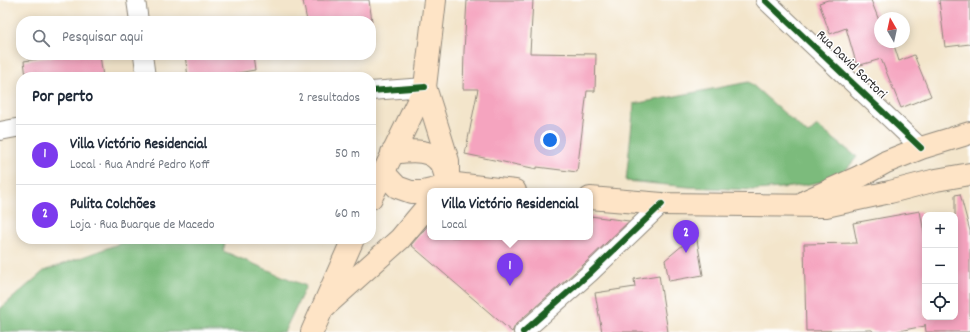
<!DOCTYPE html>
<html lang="pt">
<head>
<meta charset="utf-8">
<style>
  body { margin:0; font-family:Dekko,sans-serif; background:#f2f2f3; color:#1f2937 }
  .controls { position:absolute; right:12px; bottom:12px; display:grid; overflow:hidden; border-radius:8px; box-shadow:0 2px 10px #0003 }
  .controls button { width:36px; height:36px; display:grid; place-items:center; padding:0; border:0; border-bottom:1px solid #e0e1e3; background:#fff; color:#1f2937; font:20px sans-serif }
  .compass { position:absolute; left:874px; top:12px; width:36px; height:36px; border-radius:50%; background:#fff; box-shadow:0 2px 10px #0003; rotate:351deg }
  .you { position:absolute; left:550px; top:140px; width:14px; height:14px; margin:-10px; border:3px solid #fff; border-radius:50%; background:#1a73e8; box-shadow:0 0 0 6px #1a73e833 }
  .badge { display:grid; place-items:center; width:26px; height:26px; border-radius:50%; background:#7c3aed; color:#fff; font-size:13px; font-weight:700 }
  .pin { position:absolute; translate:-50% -33px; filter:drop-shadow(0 1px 2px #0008) }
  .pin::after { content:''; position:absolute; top:21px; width:14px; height:12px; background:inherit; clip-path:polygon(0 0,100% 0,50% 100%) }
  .popup { position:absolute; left:427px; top:188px; width:166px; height:52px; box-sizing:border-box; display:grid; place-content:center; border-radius:8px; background:#fff; filter:drop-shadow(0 1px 3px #0005); font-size:13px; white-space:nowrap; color:#747a83 }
  .popup b { font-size:15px; color:#1f2937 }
  .popup::after { content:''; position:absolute; left:50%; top:100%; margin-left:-8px; border:8px solid transparent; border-top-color:#fff }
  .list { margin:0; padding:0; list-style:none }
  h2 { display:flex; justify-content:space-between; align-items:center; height:52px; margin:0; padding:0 16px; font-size:17px }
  h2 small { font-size:13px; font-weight:400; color:#747a83 }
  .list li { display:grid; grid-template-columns:26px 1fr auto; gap:12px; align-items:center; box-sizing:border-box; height:60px; padding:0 16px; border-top:1px solid #e0e1e3 }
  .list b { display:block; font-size:15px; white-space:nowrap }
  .list p { margin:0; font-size:13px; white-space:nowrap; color:#747a83 }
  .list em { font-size:13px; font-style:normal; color:#747a83 }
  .icon { flex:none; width:22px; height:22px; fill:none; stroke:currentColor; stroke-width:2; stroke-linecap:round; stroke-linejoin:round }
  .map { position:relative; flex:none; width:970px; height:332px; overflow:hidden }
  .search { position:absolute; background:#fff; box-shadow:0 2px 10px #0003; left:16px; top:16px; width:360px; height:44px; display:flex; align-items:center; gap:10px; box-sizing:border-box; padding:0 14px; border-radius:16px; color:#747a83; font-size:15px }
  .panel { position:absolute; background:#fff; box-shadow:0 2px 10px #0003; left:16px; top:72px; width:360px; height:172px; border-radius:16px }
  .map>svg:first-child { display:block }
</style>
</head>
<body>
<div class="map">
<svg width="970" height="332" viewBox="0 0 970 332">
  <rect width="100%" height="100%" fill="#fff"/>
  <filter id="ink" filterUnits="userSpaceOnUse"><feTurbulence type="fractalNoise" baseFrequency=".025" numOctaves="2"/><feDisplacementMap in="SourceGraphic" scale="8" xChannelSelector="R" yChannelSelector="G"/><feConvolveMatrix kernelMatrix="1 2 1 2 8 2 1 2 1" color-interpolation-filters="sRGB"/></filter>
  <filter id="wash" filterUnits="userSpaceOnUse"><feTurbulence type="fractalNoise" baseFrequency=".012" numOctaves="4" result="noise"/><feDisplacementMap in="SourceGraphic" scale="16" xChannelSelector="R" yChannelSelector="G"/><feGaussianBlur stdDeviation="0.9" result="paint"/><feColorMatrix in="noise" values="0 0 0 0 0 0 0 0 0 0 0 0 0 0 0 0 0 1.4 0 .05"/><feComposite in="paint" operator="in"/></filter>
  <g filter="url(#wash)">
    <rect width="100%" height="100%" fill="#f3e5cb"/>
    <!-- forest -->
    <g fill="#7cbb7b" stroke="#547353">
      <path d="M749 82 808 134 817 126 857 157 838 179 792 187 755 190 689 187 626 181 634 104Z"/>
      <path d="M132 239H226L223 251 306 286 284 332H0V309L44 271Z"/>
    </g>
    <g id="blocks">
      <!-- building -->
      <g fill="#f5a4bf">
        <path d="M312 0H369L372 21H307L303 1Z"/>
        <path d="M467 0H533L530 53 596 54 595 91H587L577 172 537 167V169L465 154 478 89H463L464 51Z"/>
        <path d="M828 0H871L880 23V42H893L899 61 914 55 931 96 901 108 881 59 857 66 846 28 830 34 819 3Z"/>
        <path d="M939 0H970V44L945 47Z"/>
        <path d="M63 55H100L103 77H26L24 61Z"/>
        <path d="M185 55H253L255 70 214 77H188Z"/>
        <path d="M960 194 970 231V332H926L925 324V326L893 332H873L872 330 806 331 804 244 857 243 853 223 920 211 925 238V317H955V195Z"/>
        <path d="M590 216 629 221 583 265 516 324 512 332 411 245 430 223V237H590Z"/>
        <path d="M696 234 703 275 669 281 665 260Z"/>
        <path d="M659 275 668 332H602L595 293 635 287 634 279Z"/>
      </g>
    </g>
  </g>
  <g filter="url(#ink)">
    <use href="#blocks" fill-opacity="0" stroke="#8f887b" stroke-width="1"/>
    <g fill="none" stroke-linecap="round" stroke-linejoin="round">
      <!-- street casing -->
      <g stroke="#8f887b" stroke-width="20">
        <g id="street">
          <path d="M136 0 139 21"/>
          <path d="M765 0 921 148"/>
          <path d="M143 55 146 77"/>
          <path d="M371 91 425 87"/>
          <path d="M0 131 21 127"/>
          <path d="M523 332 590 273 662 204"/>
        </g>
      </g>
      <!-- secondary casing -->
      <g stroke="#8f887b" stroke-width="24">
        <g id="secondary">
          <path d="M425 87 448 161V183"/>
          <path d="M392 153C409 151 433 147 442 166 444 169 445 174 446 178"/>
          <path d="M383 172 397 187 411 192H423L436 189 448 183 515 191"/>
          <path d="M371 198 425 87 435 0"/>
          <path d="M590 198 662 204 826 206 890 192 936 180 970 174"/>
          <path d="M806 201 859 177 886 162 921 148 970 133"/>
          <path d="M324 307 400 239 430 203"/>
          <path d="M312 332 353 239"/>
        </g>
      </g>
      <!-- street -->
      <use href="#street" stroke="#fff" stroke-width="18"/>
      <!-- secondary -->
      <use href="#secondary" stroke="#fee4c6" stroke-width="22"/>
      <!-- cycleway casing -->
      <g stroke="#fff" stroke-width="8">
        <g id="cycleway">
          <path d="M765 0 921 148"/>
          <path d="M371 91 425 87"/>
          <path d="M523 332 590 273 662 204"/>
        </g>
      </g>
      <!-- cycleway -->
      <use href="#cycleway" stroke="#1b5e20" stroke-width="6"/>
    </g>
  </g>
  <g text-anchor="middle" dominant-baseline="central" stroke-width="3" stroke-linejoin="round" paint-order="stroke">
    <!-- street labels -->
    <g font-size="14" fill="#2b2b2b" stroke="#fff">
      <text transform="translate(851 65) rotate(44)">Rua David Sartori</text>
    </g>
  </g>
</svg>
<div class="controls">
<button>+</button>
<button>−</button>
<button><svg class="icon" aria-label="locate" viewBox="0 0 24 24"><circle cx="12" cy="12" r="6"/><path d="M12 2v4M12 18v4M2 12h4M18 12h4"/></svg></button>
</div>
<svg class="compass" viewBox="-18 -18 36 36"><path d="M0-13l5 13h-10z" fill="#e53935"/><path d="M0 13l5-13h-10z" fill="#747a83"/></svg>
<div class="you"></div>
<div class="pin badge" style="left:510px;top:286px">1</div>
<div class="popup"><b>Villa Victório Residencial</b>Local</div>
<div class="pin badge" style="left:686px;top:253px">2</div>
<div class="search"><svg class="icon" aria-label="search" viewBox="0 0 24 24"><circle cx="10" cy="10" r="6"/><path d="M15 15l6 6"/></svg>Pesquisar aqui</div>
<section class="panel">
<h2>Por perto<small>2 resultados</small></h2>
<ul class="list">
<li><span class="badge">1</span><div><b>Villa Victório Residencial</b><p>Local · Rua André Pedro Koff</p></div><em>50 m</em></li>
<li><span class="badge">2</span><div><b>Pulita Colchões</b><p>Loja · Rua Buarque de Macedo</p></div><em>60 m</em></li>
</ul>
</section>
</div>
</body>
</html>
